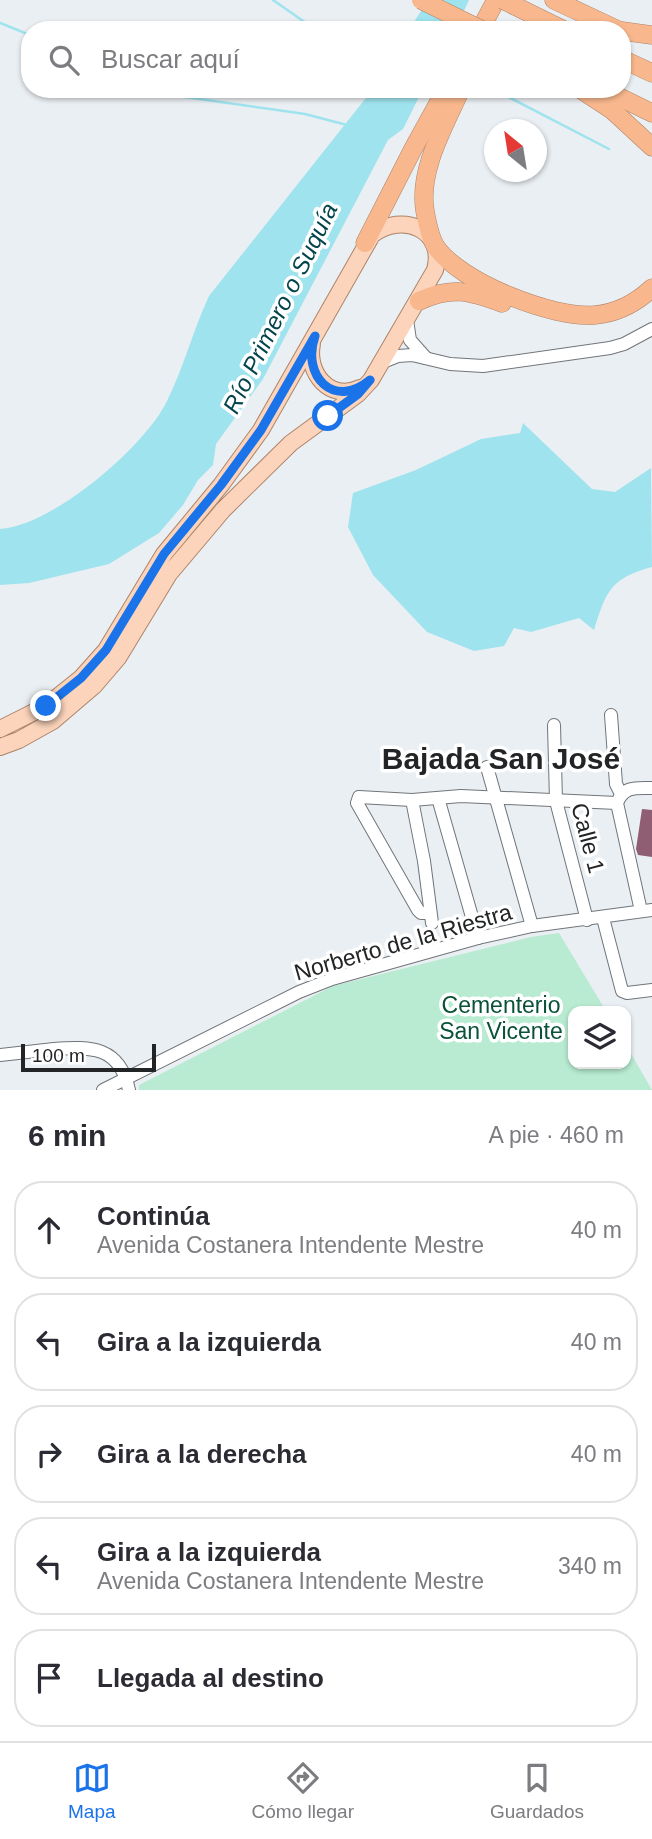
<!DOCTYPE html>
<html lang="es">
<head>
<meta charset="utf-8">
<style>
  body { margin:0; font-family:Helvetica,sans-serif; background:#f7f7f7; color:#2b2b33 }
  .controls { position:absolute; right:21px; bottom:21px; display:grid; overflow:hidden; border-radius:14px; box-shadow:0 2px 5px #0004 }
  .controls button { width:63px; height:63px; display:grid; place-items:center; padding:0; border:0; border-bottom:2px solid #e1e1e2; background:#fff; color:#2b2b33; font:35px sans-serif }
  .compass { position:absolute; left:484px; top:119px; width:63px; height:63px; border-radius:50%; background:#fff; box-shadow:0 2px 5px #0004; rotate:330deg }
  .scale { position:absolute; left:21px; bottom:18px; width:135px; box-sizing:border-box; padding-left:7px; border:4px solid #222425; border-top:0; font-size:19px; line-height:24px; white-space:nowrap; color:#222425; -webkit-text-stroke:5px #fff; paint-order:stroke }
  .stop { position:absolute; width:21px; height:21px; margin:-16px; border:5px solid #1a73e8; border-radius:50%; background:#fff }
  .stop.end { background:#1a73e8; border-color:#fff; box-shadow:0 2px 7px #0008 }
  .list { margin:0; padding:0; list-style:none }
  h2 { display:flex; justify-content:space-between; align-items:center; height:91px; margin:0; padding:0 28px; font-size:30px }
  h2 small { font-size:23px; font-weight:400; color:#7c7c81 }
  .list li { display:grid; grid-template-columns:46px 1fr auto; gap:21px; align-items:center; box-sizing:border-box; height:98px; margin:0 14px 14px; padding:0 14px; border:2px solid #e1e1e2; border-radius:28px }
  .list b { display:block; font-size:26px; white-space:nowrap }
  .list p { margin:0; font-size:23px; white-space:nowrap; color:#7c7c81 }
  .list em { font-size:23px; font-style:normal; color:#7c7c81 }
  .icon { flex:none; width:38px; height:38px; fill:none; stroke:currentColor; stroke-width:2; stroke-linecap:round; stroke-linejoin:round }
  .map { position:relative; flex:none; width:652px; height:1090px; overflow:hidden }
  .search { position:absolute; background:#fff; box-shadow:0 2px 5px #0004; left:21px; right:21px; top:21px; height:77px; display:flex; align-items:center; gap:18px; box-sizing:border-box; padding:0 24px; border-radius:28px; color:#7c7c81; font-size:26px }
  .sheet { height:651px; background:#fff }
  nav { display:flex; justify-content:space-around; align-items:center; box-sizing:border-box; height:98px; border-top:2px solid #e1e1e2; background:#fff; font-size:19px; color:#7c7c81 }
  nav a { display:grid; justify-items:center; gap:4px }
  nav .on { color:#1a73e8 }
  .map>svg:first-child { display:block }
</style>
</head>
<body>
<div class="map">
<svg width="652" height="1090" viewBox="0 0 652 1090">
  <rect width="100%" height="100%" fill="#eaeff3"/>
  <!-- green -->
  <path fill="#b8ebd1" d="M559 933 606 1011H573V1064H626V1045L652 1090H139V1085L333 986 531 937Z"/>
  <!-- water -->
  <g fill="#9fe3ee">
    <path d="M428 0H469L455 30H409Z"/>
    <path d="M373 89H423L403 129 388 140 263 379 216 444 213 465 198 480 183 505 159 533 109 564 29 583 0 585V529C52 526 145 447 167 401 184 367 193 330 209 296Z"/>
    <path d="M523 423 592 489 615 492 651 468 652 567C611 578 606 591 594 630L579 618 531 632 514 628 504 646 474 651 427 632 373 575 348 527 353 493 416 470 481 439 520 433Z"/>
  </g>
  <g fill="none" stroke-linecap="round" stroke-linejoin="round">
    <!-- stream -->
    <g stroke="#9fe3ee" stroke-width="2.5">
      <path d="M273 0 316 30"/>
      <path d="M0 23 30 35"/>
      <path d="M162 89 178 96 305 114 347 125"/>
      <path d="M493 89 609 149"/>
    </g>
  </g>
  <!-- building -->
  <path fill="#8f5e72" d="M642 809 652 810V857L638 855 636 849Z"/>
  <g fill="none" stroke-linecap="round" stroke-linejoin="round">
    <!-- minor casing -->
    <g stroke="#717579" stroke-width="14">
      <g id="minor">
        <path d="M407 320 410 340 426 358"/>
        <path d="M383 362 398 356 412 355 450 364 483 366 610 348 624 344 652 329"/>
        <path d="M611 715 616 784 621 794"/>
        <path d="M554 725 556 801 587 920"/>
        <path d="M487 767 532 926"/>
        <path d="M438 798 478 938"/>
        <path d="M412 800 424 861 432 923"/>
        <path d="M641 911 617 803C624 786 635 788 652 788"/>
        <path d="M430 913H421L418 910 357 803 359 797 412 800 461 796 617 803"/>
        <path d="M603 918 622 991 627 993 652 990"/>
        <path d="M0 1055C18 1053 36 1051 54 1049 92 1046 120 1047 129 1090"/>
        <path d="M103 1090 299 992 332 979 478 938 532 926 652 910"/>
      </g>
    </g>
    <!-- major casing -->
    <g stroke="#ad8469" stroke-width="18">
      <g id="major">
        <path d="M312 344C306 373 330 402 360 388"/>
        <path d="M0 729 46 706 81 678 106 650 164 554 221 485 261 430 372 235C402 211 446 230 435 270L371 380 358 394 291 443 223 510 169 574 118 658 94 686 53 721 19 740 0 747"/>
      </g>
    </g>
    <!-- highway casing -->
    <g stroke="#ad8469" stroke-width="19">
      <g id="highway">
        <path d="M554 0 618 30"/>
        <path d="M515 6 564 30"/>
        <path d="M480 30 496 0"/>
        <path d="M622 31 652 35"/>
        <path d="M622 59 652 73"/>
        <path d="M461 89C445 125 418 170 425 211 427 222 430 238 436 247 460 282 553 319 595 315 617 313 636 303 652 288"/>
        <path d="M580 89 612 110 652 147"/>
        <path d="M603 89 652 113"/>
        <path d="M365 243 413 149 446 89"/>
        <path d="M419 301C452 286 469 291 502 303"/>
      </g>
    </g>
    <!-- minor -->
    <use href="#minor" stroke="#fff" stroke-width="12"/>
    <!-- major -->
    <use href="#major" stroke="#fbd4bb" stroke-width="16"/>
    <!-- highway -->
    <use href="#highway" stroke="#f8b78d" stroke-width="18"/>
    <!-- highway-bridge casing -->
    <g stroke="#ad8469" stroke-width="19" stroke-linecap="butt">
      <g id="highway-bridge">
        <path d="M421 0 482 30"/>
        <path d="M503 0 515 6"/>
      </g>
    </g>
    <!-- highway-bridge -->
    <use href="#highway-bridge" stroke="#f8b78d" stroke-width="18"/>
  </g>
  <g fill="none" stroke-linecap="round" stroke-linejoin="round">
    <!-- route -->
    <path stroke="#1a73e8" stroke-width="9" d="M46 706 81 678 106 650 164 554 221 485 261 430 315 336C301 376 334 410 370 380L358 394 328 416"/>
  </g>
  <g text-anchor="middle" dominant-baseline="central" stroke-width="7" stroke-linejoin="round" paint-order="stroke">
    <!-- street labels -->
    <g font-size="23" fill="#222425" stroke="#fff">
      <text transform="translate(588 838) rotate(75)">Calle 1</text>
      <text transform="translate(403 942) rotate(-16)">Norberto de la Riestra</text>
    </g>
    <!-- park labels -->
    <g font-size="23" fill="#095137" stroke="#fff">
      <text x="501" y="1005">Cementerio<tspan x="501" dy="26">San Vicente</tspan></text>
    </g>
    <!-- water labels -->
    <g font-size="24" font-style="italic" fill="#03454d" stroke="#fff">
      <text transform="translate(280 308) rotate(-64)">Río Primero o Suquía</text>
    </g>
    <!-- district labels -->
    <g font-size="30" font-weight="bold" fill="#222425" stroke="#fff">
      <text x="501" y="758">Bajada San José</text>
    </g>
  </g>
</svg>
<div class="controls">
<button><svg class="icon" aria-label="layers" viewBox="0 0 24 24"><path d="M12 4l9 5-9 5-9-5zM3 14l9 5 9-5"/></svg></button>
</div>
<svg class="compass" viewBox="-18 -18 36 36"><path d="M0-13l5 13h-10z" fill="#e53935"/><path d="M0 13l5-13h-10z" fill="#7c7c81"/></svg>
<div class="scale">100 m</div>
<div class="stop" style="left:328px;top:416px"></div>
<div class="stop end" style="left:46px;top:706px"></div>
<div class="search"><svg class="icon" aria-label="search" viewBox="0 0 24 24"><circle cx="10" cy="10" r="6"/><path d="M15 15l6 6"/></svg>Buscar aquí</div>
</div>
<section class="sheet">
<h2>6 min<small>A pie · 460 m</small></h2>
<ul class="list">
<li><svg class="icon" aria-label="ahead" viewBox="0 0 24 24"><path d="M12 20V5M6 11l6-6 6 6"/></svg><div><b>Continúa</b><p>Avenida Costanera Intendente Mestre</p></div><em>40 m</em></li>
<li><svg class="icon" aria-label="left" viewBox="0 0 24 24"><path d="M17 20v-9H6M10 6l-5 5 5 5"/></svg><div><b>Gira a la izquierda</b></div><em>40 m</em></li>
<li><svg class="icon" aria-label="right" viewBox="0 0 24 24"><path d="M7 20v-9h11M14 6l5 5-5 5"/></svg><div><b>Gira a la derecha</b></div><em>40 m</em></li>
<li><svg class="icon" aria-label="left" viewBox="0 0 24 24"><path d="M17 20v-9H6M10 6l-5 5 5 5"/></svg><div><b>Gira a la izquierda</b><p>Avenida Costanera Intendente Mestre</p></div><em>340 m</em></li>
<li><svg class="icon" aria-label="arrive" viewBox="0 0 24 24"><path d="M6 21V4h12l-3 4 3 4H6"/></svg><div><b>Llegada al destino</b></div></li>
</ul>
</section>
<nav>
<a class="on"><svg class="icon" aria-label="map" viewBox="0 0 24 24"><path d="M3 6l6-2 6 2 6-2v14l-6 2-6-2-6 2zM9 4v14M15 6v14"/></svg>Mapa</a>
<a><svg class="icon" aria-label="directions" viewBox="0 0 24 24"><path d="M12 3l9 9-9 9-9-9zM9 14v-3h6M13 9l2 2-2 2"/></svg>Cómo llegar</a>
<a><svg class="icon" aria-label="saved" viewBox="0 0 24 24"><path d="M7 4h10v16l-5-4-5 4z"/></svg>Guardados</a>
</nav>
</body>
</html>
